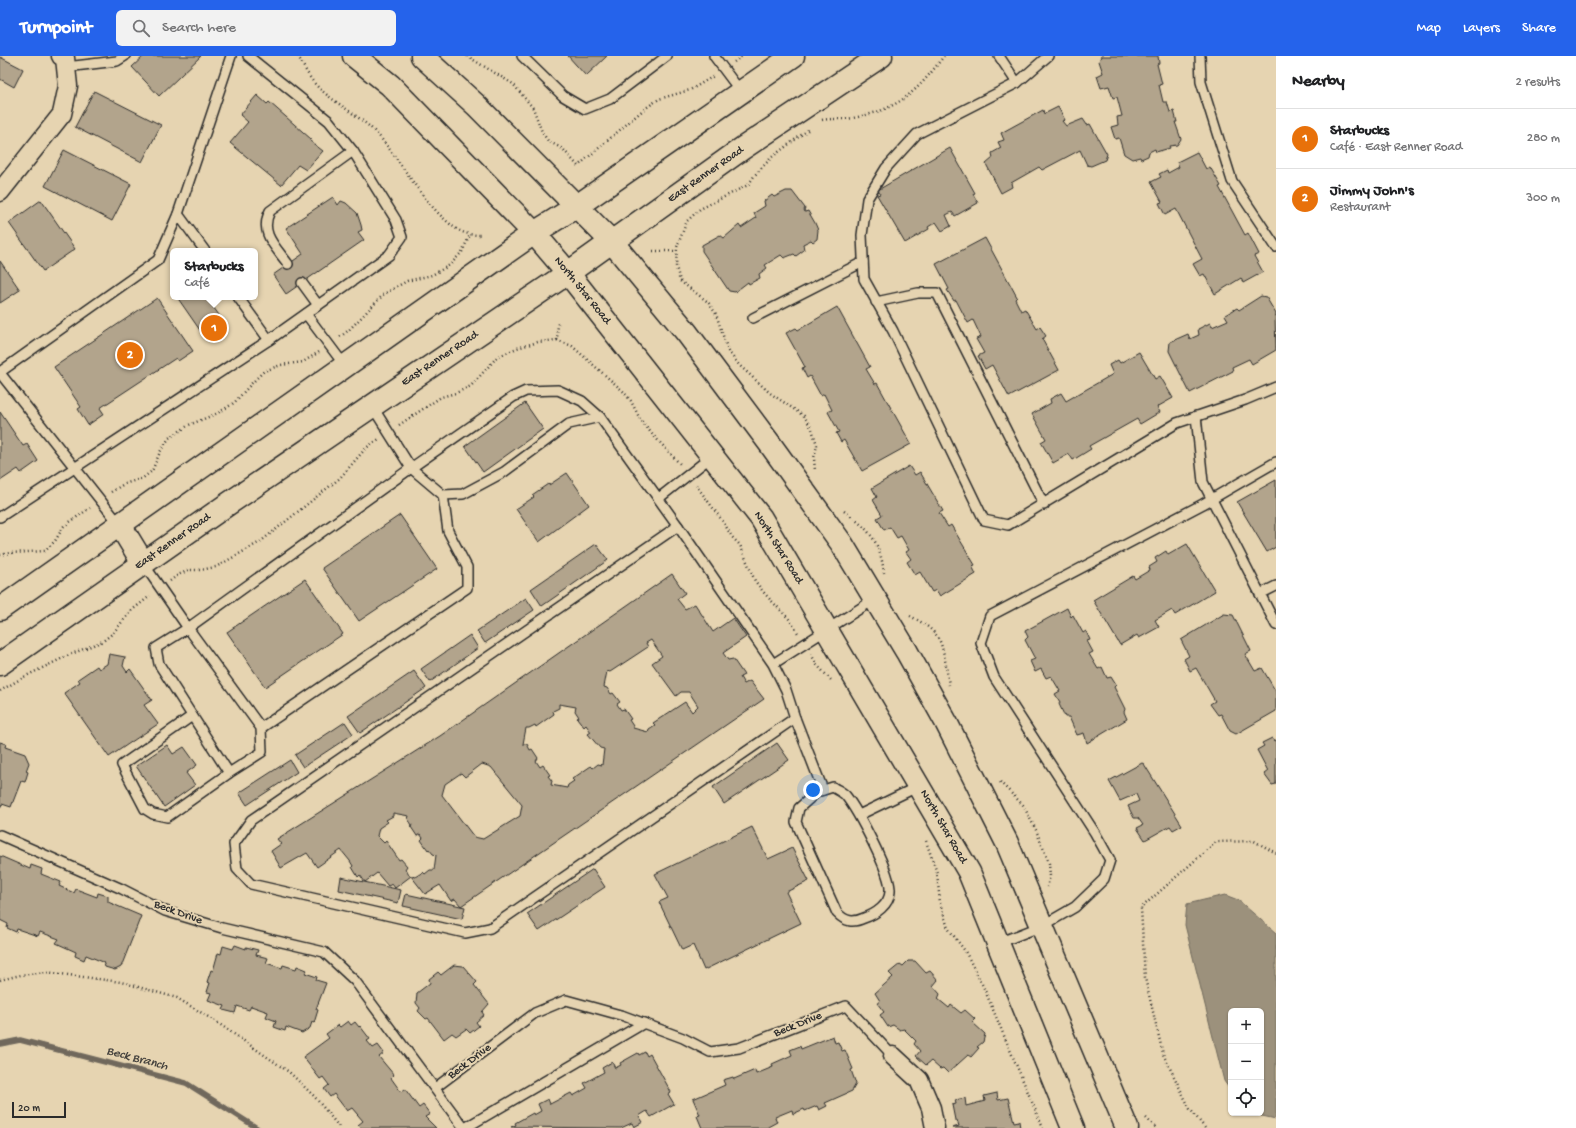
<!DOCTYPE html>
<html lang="en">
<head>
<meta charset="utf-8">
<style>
  body { margin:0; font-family:"Gochi Hand",sans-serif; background:#f2f2f2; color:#202124 }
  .controls { position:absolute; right:12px; bottom:12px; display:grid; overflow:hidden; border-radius:6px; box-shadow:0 1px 3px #0004 }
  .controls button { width:36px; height:36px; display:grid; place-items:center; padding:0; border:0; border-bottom:1px solid #e0e0e0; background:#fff; color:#202124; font:20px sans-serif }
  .scale { position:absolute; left:12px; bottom:10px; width:54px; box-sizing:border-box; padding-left:4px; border:2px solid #2b2b2b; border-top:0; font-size:11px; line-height:14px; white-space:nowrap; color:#2b2b2b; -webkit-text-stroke:3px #e6d4b1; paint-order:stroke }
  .you { position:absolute; left:813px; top:734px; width:14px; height:14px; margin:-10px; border:3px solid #fff; border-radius:50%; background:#1a73e8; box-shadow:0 0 0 6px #1a73e833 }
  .badge { display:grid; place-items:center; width:26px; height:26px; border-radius:50%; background:#2563eb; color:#fff; font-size:13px; font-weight:700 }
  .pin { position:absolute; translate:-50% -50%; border:2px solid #fff; box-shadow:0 1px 4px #0006 }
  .popup { position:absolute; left:170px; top:192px; width:88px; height:52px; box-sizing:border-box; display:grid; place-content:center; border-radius:6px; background:#fff; filter:drop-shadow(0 1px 3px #0005); font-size:13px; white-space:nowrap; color:#757577 }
  .popup b { font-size:15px; color:#202124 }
  .popup::after { content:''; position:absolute; left:50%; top:100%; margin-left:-8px; border:8px solid transparent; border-top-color:#fff }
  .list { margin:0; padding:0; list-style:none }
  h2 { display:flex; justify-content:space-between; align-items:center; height:52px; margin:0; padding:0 16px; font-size:17px }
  h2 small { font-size:13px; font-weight:400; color:#757577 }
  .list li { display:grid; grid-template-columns:26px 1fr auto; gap:12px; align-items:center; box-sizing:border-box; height:60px; padding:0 16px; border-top:1px solid #e0e0e0 }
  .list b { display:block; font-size:15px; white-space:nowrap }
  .list p { margin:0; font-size:13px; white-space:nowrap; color:#757577 }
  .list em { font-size:13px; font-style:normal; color:#757577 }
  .icon { flex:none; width:22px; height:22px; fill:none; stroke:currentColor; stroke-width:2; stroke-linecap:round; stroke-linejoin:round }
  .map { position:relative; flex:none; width:1276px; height:1072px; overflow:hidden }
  header { display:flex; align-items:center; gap:24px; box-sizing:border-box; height:56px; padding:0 20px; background:#2563eb; color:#fff }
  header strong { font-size:19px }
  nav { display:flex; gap:22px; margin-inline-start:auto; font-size:14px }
  .search { width:280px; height:36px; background:#f2f2f2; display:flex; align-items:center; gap:10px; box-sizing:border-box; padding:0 14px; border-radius:6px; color:#757577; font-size:15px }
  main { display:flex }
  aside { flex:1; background:#fff }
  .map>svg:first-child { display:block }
</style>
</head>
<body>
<header>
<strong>Turnpoint</strong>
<div class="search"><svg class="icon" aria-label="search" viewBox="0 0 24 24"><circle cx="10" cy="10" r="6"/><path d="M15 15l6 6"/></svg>Search here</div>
<nav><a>Map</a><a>Layers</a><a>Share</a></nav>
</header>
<main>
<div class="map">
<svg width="1276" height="1072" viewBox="0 0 1276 1072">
  <rect width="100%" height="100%" fill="#e6d4b1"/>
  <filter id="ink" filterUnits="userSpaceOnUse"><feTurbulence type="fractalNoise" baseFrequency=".025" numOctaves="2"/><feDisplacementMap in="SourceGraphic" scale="8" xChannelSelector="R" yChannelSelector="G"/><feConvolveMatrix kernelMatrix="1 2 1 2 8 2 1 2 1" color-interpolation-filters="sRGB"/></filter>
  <g filter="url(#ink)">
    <!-- water -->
    <path fill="#9c917c" stroke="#6f685c" d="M1225 839 1238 844 1276 877V1063L1248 1057H1261V955H1231V1035L1224 1025 1185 869 1187 848Z"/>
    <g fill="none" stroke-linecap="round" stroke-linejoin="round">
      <!-- stream -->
      <path stroke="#6f685c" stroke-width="5.5" d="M0 988 20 984 186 1027 257 1072"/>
    </g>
    <!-- building -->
    <g fill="#b2a48c" stroke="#2b2b2b" fill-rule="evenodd">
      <path d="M144 0H201L159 40 132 11Z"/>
      <path d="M568 0H607L586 20Z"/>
      <path d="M1101 0H1158L1159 7 1157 8 1162 28 1159 29 1163 46H1167L1170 56 1174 55 1177 66H1175L1181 83 1177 89 1169 90 1170 92 1156 96 1155 93 1149 96 1148 100 1141 103 1140 101 1132 103 1124 98 1119 82 1115 83 1111 71 1118 69 1117 61 1122 60 1117 41 1113 42 1109 30 1101 32 1097 20 1103 17 1099 5Z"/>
      <path d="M0 1 23 13 14 31 0 23Z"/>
      <path d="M94 35 161 69 142 106 75 71Z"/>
      <path d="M257 39 267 48 269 46 311 83 310 85 323 95 306 114 298 109 281 129 230 87 248 66 240 59Z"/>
      <path d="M1058 51 1065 64 1062 65 1066 70 1083 63 1087 69 1090 68 1107 98 1105 104 1091 110 1087 109 1080 94 1042 114 1039 111 1011 127 1012 131 1001 137 986 108 993 102 992 97 1001 92 998 86 1004 84 1001 77 1043 54 1044 58Z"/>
      <path d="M950 92 975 137 973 138 978 147 955 160 952 156 946 159 951 170 942 175 936 166 928 171 929 173 905 187 877 139 880 138 878 134Z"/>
      <path d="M64 94 131 128 112 165 45 130Z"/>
      <path d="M1197 96 1206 113 1210 111 1221 130 1219 131 1245 179 1248 177 1259 198 1254 200 1263 216 1243 227 1241 222 1215 238 1204 218 1200 220 1193 208 1202 203 1176 153 1165 159 1159 147 1162 146 1151 126 1161 121 1159 118 1167 114 1168 117 1179 111 1177 106Z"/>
      <path d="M786 135H792L805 152 804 154 805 156 808 155 815 167 818 174 817 183 813 186 811 184 803 188 804 194 796 200 794 198 784 202 781 199 765 209 767 212 759 218 760 222 749 228 748 226 735 236 729 235 702 195V189L720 179 724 182 739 169 741 172 756 162 754 157 765 150 764 145 772 139 774 141Z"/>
      <path d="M333 141 338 149 341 145 346 147 357 157 361 169 362 174 358 176 364 184 286 238 273 219 303 198 286 172Z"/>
      <path d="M41 144 75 193 43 215 9 167Z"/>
      <path d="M985 182 1017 241 1015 243 1021 255 1025 253 1037 273 1040 271 1046 280 1042 283 1059 314 1009 341 992 309 985 313 978 300 984 297 976 283 981 281 973 264 968 267 956 244 954 245 947 234 949 233 936 208Z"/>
      <path d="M0 205 20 234 0 247Z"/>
      <path d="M1261 240 1266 241 1276 258 1275 261 1276 294 1252 308 1249 303 1232 311 1233 315 1190 337 1169 295 1170 286 1188 278 1190 283 1199 279 1198 273 1210 267 1212 271 1228 264 1225 259 1237 252 1239 254Z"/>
      <path d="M177 241H206L224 266 204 280Z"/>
      <path d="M157 242 193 295 178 305 176 302 100 352 104 358 88 369 78 353 81 351 54 311Z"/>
      <path d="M837 251 870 311 866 313 875 328 877 327 911 388 862 415 844 384 841 386 836 377 839 376 828 356 832 354 824 338 821 340 810 320 807 322 802 312 805 311 786 277 796 272 798 274Z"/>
      <path d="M1139 296 1155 323 1160 320 1173 342 1157 351 1160 356 1140 368 1137 363 1089 390 1091 393 1073 404 1069 398 1053 407 1041 386 1046 383 1032 358 1051 347 1050 343 1061 337 1066 345 1113 318 1109 309 1118 304 1120 307Z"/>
      <path d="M525 347 543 373 483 416 465 390Z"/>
      <path d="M0 356 23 390 27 388 38 405 21 417 18 413 0 425Z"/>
      <path d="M909 410 915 419 920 416 943 455 939 457 948 471 951 469 975 509 972 510 976 518 940 540 936 534 932 536 920 516 915 519 907 506 911 503 906 496 909 494 901 480 897 482 890 471 884 474 877 462 882 459 873 444 877 441 872 432Z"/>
      <path d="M567 417 589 449 539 486 516 453 534 441 532 439 548 428 549 429Z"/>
      <path d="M1276 424V491L1267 496 1237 446Z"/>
      <path d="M400 459 437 513 359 565 322 512Z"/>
      <path d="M596 488 608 504 542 550 531 533Z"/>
      <path d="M1187 488 1215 535 1175 559 1172 554 1155 564 1159 571 1139 582 1137 579 1120 589 1093 544 1133 520 1135 523 1150 514 1149 511 1157 506 1155 502 1166 495 1168 499Z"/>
      <path d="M672 518 685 537 677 543 685 553 695 548 713 576 733 562 746 581 723 597 728 604 733 603 744 619 740 621 744 628 750 625 764 643 461 850 455 843 451 845 440 829 425 838 411 820 395 832 392 828 388 830 377 817 365 826 360 819 358 821 352 811 353 810 350 805 341 794 317 811 307 797 281 812 271 795 281 788 277 783 440 680ZM651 584 662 600 652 607 676 640 681 636H689L698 650 692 656 685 646 653 667 655 669 649 673 648 676 633 672V670L629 664 631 663 624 653 621 654 617 648 620 646 613 637 611 638 607 632 604 631 607 615 610 616 648 591 646 587ZM559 648 576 651 575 655 579 661 577 662 584 671 586 669 591 676 588 678 600 692 604 693 602 709 598 708 593 712 591 710 572 723 574 725 568 729 567 732 551 729 552 725 548 720 550 719 543 709 540 711 536 705 538 702 532 693 530 694 527 688H523L526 672H529L535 669 536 671 554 658 553 655 559 652ZM482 708 491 711 522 749 520 760 483 783 474 781 442 739 445 728 461 717 465 721ZM393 757 409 760 408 763 412 769 411 771 417 780 420 778 423 782 421 784 428 794 429 793 433 798 436 799 434 814H430L425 818 423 816 415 821 409 819 405 813 407 810 401 803 399 804 386 785 384 787 377 780 379 772 388 766 386 764 393 760Z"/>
      <path d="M305 523 343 578 265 631 227 576Z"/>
      <path d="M526 542 534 554 485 587 477 575Z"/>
      <path d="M1067 552 1071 561 1073 559 1083 577 1086 575 1090 584 1087 585 1093 596 1089 598 1098 613 1102 611 1107 622 1111 621 1116 629 1114 631 1125 653 1124 656 1127 663 1087 687 1084 677 1077 679 1069 661H1065L1059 648 1060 646 1055 638 1060 635 1051 620 1046 622 1041 613 1035 616 1030 605 1035 603 1025 584 1028 581 1025 575Z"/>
      <path d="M1224 558 1233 559 1251 595 1245 598 1255 615 1262 612 1276 636V655L1236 678 1230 675 1221 658 1218 659 1210 648 1215 645 1196 612 1190 615 1184 603 1189 600 1181 584Z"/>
      <path d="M470 579 478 592 430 626 421 613Z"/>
      <path d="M109 598 125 601 123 610 127 616 130 613 152 644 144 649 158 668 109 701 64 637 80 626 78 623 97 610 99 613 107 608Z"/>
      <path d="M414 615 426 632 360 677 348 660Z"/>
      <path d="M345 666 353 678 303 711 295 699Z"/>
      <path d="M1272 682 1274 685 1276 684V728L1272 729 1264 718 1268 715 1257 694 1264 690 1262 687Z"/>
      <path d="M0 686 6 688 5 691 25 698 29 707 26 715 28 716 25 726 21 725 11 751 2 748 0 752Z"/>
      <path d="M777 687 789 704 724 748 713 731Z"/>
      <path d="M167 689 173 698 184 691 197 709 186 717 195 729 164 751 136 710Z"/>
      <path d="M290 704 297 716 247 749 239 737Z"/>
      <path d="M1142 707 1144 708 1182 769 1173 774 1170 770 1145 784 1137 772 1143 769 1138 762H1134L1128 750 1139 745 1136 738 1120 745 1109 725Z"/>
      <path d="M752 771 768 803 792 792 809 825 786 836 801 867 704 914 693 889 682 894 659 846 668 842 655 818Z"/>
      <path d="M0 800 30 813 31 809 42 813 41 818 61 826 59 830 74 837 76 833 97 841 98 837 108 840V846L141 860 121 911 115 914 105 911 103 906 86 899 84 904 75 900 76 896 56 887 59 883 40 876 38 880 17 873 16 876 7 872 8 868 0 864Z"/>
      <path d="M593 813 605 831 539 875 527 858Z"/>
      <path d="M341 821 401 834 398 847 339 834Z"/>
      <path d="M406 838 465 851 462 863 403 850Z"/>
      <path d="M235 889 246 893V891L258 894 256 899 268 902 266 907 282 912 283 909 296 913 297 910 307 914 305 917 317 921 316 924 326 927 316 953 318 954 314 967 312 966 310 972 302 977 286 971 285 975 274 971 276 965 266 961 268 956 251 950 249 954 237 950 235 957 223 954 225 950 208 944 211 937 207 936 210 927 207 926 211 914 213 915 218 897 221 898 223 890 233 893Z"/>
      <path d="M908 905H915L926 917 930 915 938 924 933 930 940 938 938 943 949 952 951 949 961 957 965 954 975 963 972 966 985 978 983 986 977 991 979 992 971 1001 968 999 948 1017 943 1012 940 1013 931 1005 926 1009 916 1000 920 995 914 988 916 985 904 973 900 974 893 969 888 971 880 959 884 956 877 947 880 945 875 937 893 921 889 917 900 908 903 910Z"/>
      <path d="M454 909 463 910 477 926 474 929 489 948 482 956 484 959 476 966 479 970 470 977 466 973 456 980 452 977 444 983 428 962 426 963 418 955 420 952 416 947 417 937 430 927 429 923 438 916 441 919Z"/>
      <path d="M348 965 351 969 355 966 359 971 360 970 370 983 367 985 373 992 378 989 384 997 379 1001 394 1019 391 1022 401 1036 405 1033 419 1052 423 1049 430 1058 425 1061 436 1072H361L358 1069 363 1065 352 1052 347 1055 334 1038 330 1041 324 1033 329 1029 323 1021 320 1023 303 1001 329 982 326 978 338 969 340 971Z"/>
      <path d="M833 980 835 987 838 986 842 995 845 994 853 1013 851 1014 856 1028 852 1035 825 1047 827 1050 819 1054 817 1050 805 1055 804 1053 793 1058 792 1054 775 1061 777 1066 766 1072H702L697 1060 700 1059 693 1043 725 1029 723 1024 733 1021 734 1023 755 1014 756 1018 773 1011 772 1008 792 999 790 994 800 990 801 993Z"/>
      <path d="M645 996 647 1000 650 998 671 1036 668 1038 674 1048 651 1061 647 1055 639 1060 643 1066 634 1071 632 1067 621 1072 511 1071 516 1069 515 1067 533 1057 534 1059 541 1055 538 1048 548 1043 550 1048 571 1037 573 1040 587 1032 584 1027 604 1016 602 1012 612 1006 615 1012 621 1009 620 1007 638 997 639 999Z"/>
      <path d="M997 1037 998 1044 1008 1042 1014 1066 1019 1065 1020 1072H952L959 1070 957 1064H955L952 1049 956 1048 955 1044 965 1042 966 1050 985 1045 984 1040Z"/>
    </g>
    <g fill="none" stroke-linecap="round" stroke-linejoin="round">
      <!-- lane casing -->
      <g stroke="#2b2b2b" stroke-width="12">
        <g id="lane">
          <path d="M522 0 563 40 585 53 610 43 667 0"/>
          <path d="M714 0 741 36"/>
          <path d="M999 0 1017 27"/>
          <path d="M1048 0 1017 27 917 78 886 112 867 143 862 179 864 223 893 275 984 464 1008 469 1177 367 1245 344 1276 331"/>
          <path d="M1200 0 1201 26 1232 125 1276 191"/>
          <path d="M66 11 117 5 125 0"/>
          <path d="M178 158 205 195"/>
          <path d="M288 208C275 190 259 177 270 155L353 95"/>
          <path d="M302 227 318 249"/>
          <path d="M238 241 269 284"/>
          <path d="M876 246 918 237H937L1044 449"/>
          <path d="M306 258 345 310"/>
          <path d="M753 262 863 206"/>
          <path d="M0 316 158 204 178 158 231 0"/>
          <path d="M0 317 120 469"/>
          <path d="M372 350 411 412 443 439 463 438 504 416 569 368 600 361 678 470"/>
          <path d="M1196 360 1203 426 1276 569"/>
          <path d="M659 442 712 400"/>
          <path d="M0 461 269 284 389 199 402 181 396 164 353 95 329 65 248 0"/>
          <path d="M143 507 188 572 411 412 513 341 526 335 558 334 582 345 600 361"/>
          <path d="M1260 538 1276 530"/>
          <path d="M773 608 678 470 251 764 234 788 237 813 251 828 465 877 490 872 795 662 786 634 773 608 875 543"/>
          <path d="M192 660 122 709 145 753 153 758 167 761 229 717"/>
          <path d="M795 662 823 734"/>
          <path d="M261 672 262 696 229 717 159 608 156 592 188 572 261 672 467 532V511L448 475 443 439"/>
          <path d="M833 731C837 734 843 736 846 740 857 754 892 818 890 836 889 849 876 858 864 862 853 867 846 866 837 857L796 766 799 752 817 736Z"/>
          <path d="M859 759 919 730"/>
          <path d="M0 779 122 833 165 855 222 872 324 896 355 925 464 1072"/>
          <path d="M998 887 1042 870 1075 851 1104 823 1110 804 1095 777 994 621 981 587 990 560 1203 448 1276 406"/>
          <path d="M435 1032 535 957 566 944 624 960 683 982 710 996 739 992 846 950 893 1000"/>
          <path d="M465 1072 644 967"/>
        </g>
      </g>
      <!-- street casing -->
      <g stroke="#2b2b2b" stroke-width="21">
        <g id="street">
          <path d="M0 136 62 58 68 30 65 2 61 0"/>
          <path d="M893 1000 919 1024 931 1052 935 1072"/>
        </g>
      </g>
      <!-- secondary casing -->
      <g stroke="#2b2b2b" stroke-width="25">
        <g id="secondary">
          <path d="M354 0 390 29 534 177 568 217 761 462 969 816 1073 1072"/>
          <path d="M422 0 476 49 612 186 687 277 770 388 842 488 907 596 946 666 1007 787 1127 1072"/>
          <path d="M120 469 143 507"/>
          <path d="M0 553 534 177 577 150 793 0"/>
          <path d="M0 608 228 448 568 217 743 92 881 0"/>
        </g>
      </g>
      <!-- path -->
      <g stroke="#2b2b2b" stroke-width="2.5" stroke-dasharray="1 3" stroke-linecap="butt">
        <path d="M298 0C304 11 310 24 320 33 339 50 362 61 379 80 403 108 421 144 450 168 459 176 468 179 480 179"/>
        <path d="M467 0 513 28 533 52 542 76 548 85 563 93 578 110 643 54 659 43 690 34 714 20"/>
        <path d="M734 6 742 0"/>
        <path d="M822 64C833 62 843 64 853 62 899 53 916 37 944 0"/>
        <path d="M808 74 772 101 755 119 748 129 700 153 687 165 677 191 676 211 680 225 708 246 716 258 728 295 739 309 770 337 804 360 812 373 817 389 814 402 815 415"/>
        <path d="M653 195H677"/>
        <path d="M340 281 349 274 384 238 407 225 432 219 450 209 462 196 470 179"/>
        <path d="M557 284 572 290 623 335 631 345 640 363 652 378 681 409"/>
        <path d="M399 369 441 341 456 337 471 330 497 301 517 292 538 286 557 284 558 266"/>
        <path d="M696 429 724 467 732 481 740 489 755 525 765 538 789 563 798 577"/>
        <path d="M111 436 124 428 143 422 152 415 160 396 169 382 189 369 218 357 234 347 251 328 264 315 281 309 303 306 319 296"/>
        <path d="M844 455C869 473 880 485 884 517"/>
        <path d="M0 499 10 497 45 495 55 485 64 470 90 452"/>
        <path d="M170 525 178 519 189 514H200L216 511 260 486 340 422 366 392 379 383"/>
        <path d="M910 560C920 565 930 571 937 580 944 589 947 617 949 629"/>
        <path d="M811 598 817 609 831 624"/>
        <path d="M0 635 22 622 69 599 103 585 113 577 131 555 150 540"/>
        <path d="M1000 726 1023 749 1036 774 1049 807 1050 820 1047 831"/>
        <path d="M926 785 937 817 940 847 948 872 965 895 983 930 1043 1072"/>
        <path d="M0 924 21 919 46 916 121 926 177 942 215 965 289 1016 314 1040 340 1072"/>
        <path d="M1146 1062 1156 1072"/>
        <path d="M1205 1072 1190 1053 1163 998 1145 922 1141 852 1216 786 1254 785 1276 797"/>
      </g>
      <!-- lane -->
      <use href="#lane" stroke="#e6d4b1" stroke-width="9"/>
      <!-- street -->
      <use href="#street" stroke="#e6d4b1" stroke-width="18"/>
      <!-- secondary -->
      <use href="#secondary" stroke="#e6d4b1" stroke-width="22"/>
    </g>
  </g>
  <g text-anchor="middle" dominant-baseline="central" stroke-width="4" stroke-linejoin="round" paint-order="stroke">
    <!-- street labels -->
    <g font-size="12" fill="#2b2b2b" stroke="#e6d4b1">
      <text transform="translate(706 119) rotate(-35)">East Renner Road</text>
      <text transform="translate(582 235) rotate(51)">North Star Road</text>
      <text transform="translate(440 303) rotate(-34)">East Renner Road</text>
      <text transform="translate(173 486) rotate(-35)">East Renner Road</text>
      <text transform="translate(778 492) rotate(58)">North Star Road</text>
      <text transform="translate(943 771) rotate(60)">North Star Road</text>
      <text transform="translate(178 857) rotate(20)">Beck Drive</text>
      <text transform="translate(798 969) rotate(-22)">Beck Drive</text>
      <text transform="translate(470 1006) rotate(-37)">Beck Drive</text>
    </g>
    <!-- water labels -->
    <g font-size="13" font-style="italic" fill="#47443f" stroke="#e6d4b1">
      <text transform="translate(137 1003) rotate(15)">Beck Branch</text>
    </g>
  </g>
</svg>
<div class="controls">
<button>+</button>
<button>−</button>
<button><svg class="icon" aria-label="locate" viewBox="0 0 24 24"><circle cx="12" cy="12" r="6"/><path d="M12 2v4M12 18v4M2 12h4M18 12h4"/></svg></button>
</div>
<div class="scale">20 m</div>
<div class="you"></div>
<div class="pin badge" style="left:214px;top:272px;background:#e8710a">1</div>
<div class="popup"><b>Starbucks</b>Café</div>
<div class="pin badge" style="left:130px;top:299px;background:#e8710a">2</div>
</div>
<aside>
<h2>Nearby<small>2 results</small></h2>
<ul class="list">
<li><span class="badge" style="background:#e8710a">1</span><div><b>Starbucks</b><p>Café · East Renner Road</p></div><em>280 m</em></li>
<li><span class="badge" style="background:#e8710a">2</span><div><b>Jimmy John's</b><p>Restaurant</p></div><em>300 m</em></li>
</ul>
</aside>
</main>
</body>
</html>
